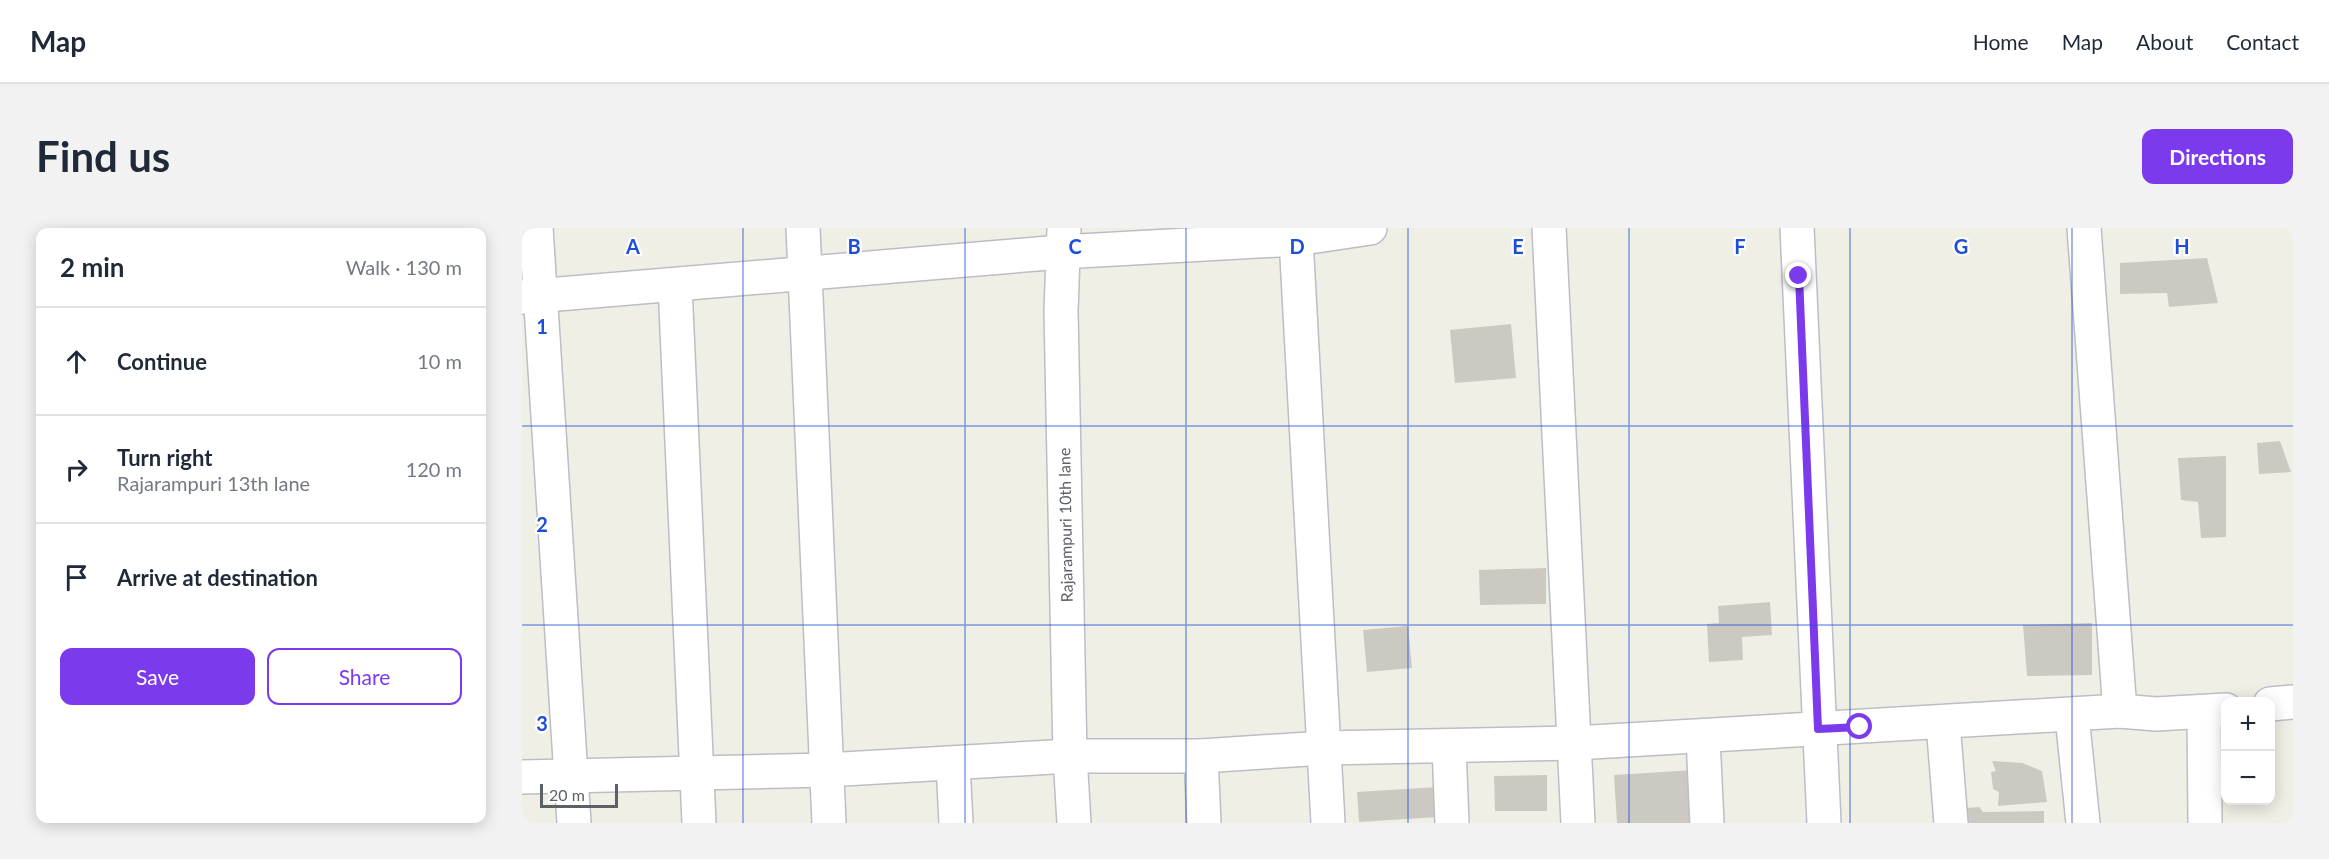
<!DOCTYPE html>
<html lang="en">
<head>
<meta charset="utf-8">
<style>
  body { margin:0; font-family:Lato,sans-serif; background:#f2f2f3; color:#1f2937 }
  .controls { position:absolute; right:18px; bottom:18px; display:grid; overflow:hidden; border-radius:12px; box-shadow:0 3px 15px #0003 }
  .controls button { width:54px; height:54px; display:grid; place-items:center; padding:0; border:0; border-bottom:2px solid #e0e1e3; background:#fff; color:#1f2937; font:30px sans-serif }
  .scale { position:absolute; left:18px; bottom:15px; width:78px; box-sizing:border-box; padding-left:6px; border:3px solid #5c6067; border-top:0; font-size:16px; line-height:21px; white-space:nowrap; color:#5c6067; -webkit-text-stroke:4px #fff; paint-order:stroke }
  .stop { position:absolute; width:18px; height:18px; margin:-14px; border:4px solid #7c3aed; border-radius:50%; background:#fff }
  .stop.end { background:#7c3aed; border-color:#fff; box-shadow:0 2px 6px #0008 }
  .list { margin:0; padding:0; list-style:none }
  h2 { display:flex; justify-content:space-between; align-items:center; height:78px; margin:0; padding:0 24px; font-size:26px }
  h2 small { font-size:20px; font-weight:400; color:#747a83 }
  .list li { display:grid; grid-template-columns:39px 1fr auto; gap:18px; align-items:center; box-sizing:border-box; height:108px; padding:0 24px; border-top:2px solid #e0e1e3 }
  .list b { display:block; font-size:22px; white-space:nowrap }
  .list p { margin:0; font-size:20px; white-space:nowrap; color:#747a83 }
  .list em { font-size:20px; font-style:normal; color:#747a83 }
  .actions { display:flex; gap:12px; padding:18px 24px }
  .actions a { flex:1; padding:14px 0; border:2px solid #7c3aed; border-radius:12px; text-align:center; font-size:21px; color:#7c3aed }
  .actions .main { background:#7c3aed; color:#fff }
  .icon { flex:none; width:33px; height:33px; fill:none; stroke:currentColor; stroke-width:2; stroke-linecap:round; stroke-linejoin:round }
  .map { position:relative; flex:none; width:1771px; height:595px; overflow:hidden; border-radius:12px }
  header { display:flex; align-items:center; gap:36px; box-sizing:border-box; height:84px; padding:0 30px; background:#fff; border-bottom:2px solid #e0e1e3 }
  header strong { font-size:28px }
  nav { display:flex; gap:33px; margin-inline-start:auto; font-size:21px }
  .intro { display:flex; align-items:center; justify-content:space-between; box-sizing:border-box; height:144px; padding:0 36px }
  h1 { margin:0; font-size:42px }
  .button { padding:15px 27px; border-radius:12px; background:#7c3aed; color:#fff; font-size:21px; font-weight:700 }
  main { display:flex; gap:36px; padding:0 36px }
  aside { flex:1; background:#fff; border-radius:12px; box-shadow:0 3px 15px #0003 }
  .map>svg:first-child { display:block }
</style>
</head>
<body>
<header>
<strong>Map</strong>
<nav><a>Home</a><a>Map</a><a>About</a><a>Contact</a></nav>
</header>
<div class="intro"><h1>Find us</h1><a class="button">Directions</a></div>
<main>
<aside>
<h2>2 min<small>Walk · 130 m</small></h2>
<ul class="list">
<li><svg class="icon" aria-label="ahead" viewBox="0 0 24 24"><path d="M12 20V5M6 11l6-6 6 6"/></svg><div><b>Continue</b></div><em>10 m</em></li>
<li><svg class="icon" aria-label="right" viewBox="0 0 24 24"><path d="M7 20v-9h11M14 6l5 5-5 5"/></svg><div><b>Turn right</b><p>Rajarampuri 13th lane</p></div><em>120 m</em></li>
<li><svg class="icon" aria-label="arrive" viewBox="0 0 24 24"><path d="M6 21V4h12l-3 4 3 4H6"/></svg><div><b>Arrive at destination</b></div></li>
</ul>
<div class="actions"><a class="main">Save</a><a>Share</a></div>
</aside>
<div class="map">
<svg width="1771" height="595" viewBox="0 0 1771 595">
  <rect width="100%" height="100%" fill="#f0efe5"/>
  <!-- building -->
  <g fill="#ccc9c2">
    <path d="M1685 30 1696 75 1647 79 1645 65 1598 66V35Z"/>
    <path d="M989 96 994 150 933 155 928 102Z"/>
    <path d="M1758 213 1769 244 1737 246 1735 215Z"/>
    <path d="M1704 228V309L1679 310 1676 274 1659 272 1656 230Z"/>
    <path d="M1024 340V376L958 377 957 342Z"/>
    <path d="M1248 374 1250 407 1220 409 1221 432 1187 434 1185 396 1197 395 1196 378Z"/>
    <path d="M1570 395V447L1505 448 1501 397Z"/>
    <path d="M886 398 890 440 845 444 841 402Z"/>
    <path d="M1470 533 1500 535 1520 543 1525 574 1476 578 1477 564 1471 561 1469 544 1474 543Z"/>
    <path d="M1172 542 1176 595H1095L1092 547Z"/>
    <path d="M1025 547V583H973L972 548Z"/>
    <path d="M915 559 916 589 837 594 835 564Z"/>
    <path d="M1457 579 1461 584 1522 583V595H1445V580Z"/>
  </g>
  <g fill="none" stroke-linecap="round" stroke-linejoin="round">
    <!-- minor casing -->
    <g stroke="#bcbec5" stroke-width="36">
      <g id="minor">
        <path d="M14 0 52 595"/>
        <path d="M281 0 307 595"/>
        <path d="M542 0 539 83 548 528 552 595"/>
        <path d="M1027 0 1056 595"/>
        <path d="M1275 0 1302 595"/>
        <path d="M1562 0 1598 483"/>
        <path d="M774 11 806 595"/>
        <path d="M153 57 177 595"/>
        <path d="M0 69 539 24 774 11 848 0"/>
        <path d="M1748 476 1771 474"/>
        <path d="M1682 485 1683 595"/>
        <path d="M1550 488 1561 595"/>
        <path d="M1421 495 1429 595"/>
        <path d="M1181 510 1185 595"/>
        <path d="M927 518 930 595"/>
        <path d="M679 528 682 595"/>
        <path d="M431 536 434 595"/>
        <path d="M0 549 304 542 548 528H679L802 520 1053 515 1598 483 1634 486 1704 482"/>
      </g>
    </g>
    <!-- minor -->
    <use href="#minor" stroke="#fff" stroke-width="33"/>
  </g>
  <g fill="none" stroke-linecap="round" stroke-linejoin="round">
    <!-- route -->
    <path stroke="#7c3aed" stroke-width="8" d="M1277 48 1296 501 1338 499"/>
  </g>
  <!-- grid -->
  <path fill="none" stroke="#1d4ed8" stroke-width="1.5" stroke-opacity="0.55" d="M221 0V595M443 0V595M664 0V595M886 0V595M1107 0V595M1328 0V595M1550 0V595M0 198H1771M0 397H1771"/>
  <g text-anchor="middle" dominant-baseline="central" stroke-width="4.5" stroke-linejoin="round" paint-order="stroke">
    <!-- street labels -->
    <g font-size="16" fill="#5c6067" stroke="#fff">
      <text transform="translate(543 297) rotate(-91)">Rajarampuri 10th lane</text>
    </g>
  </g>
  <g font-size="20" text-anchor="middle" font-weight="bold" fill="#1d4ed8" stroke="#fff" stroke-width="4.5" stroke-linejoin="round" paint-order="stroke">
    <text x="111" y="26">A</text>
    <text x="332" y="26">B</text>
    <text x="553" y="26">C</text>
    <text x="775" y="26">D</text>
    <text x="996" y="26">E</text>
    <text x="1218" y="26">F</text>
    <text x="1439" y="26">G</text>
    <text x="1660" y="26">H</text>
    <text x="20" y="106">1</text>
    <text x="20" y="304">2</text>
    <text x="20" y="503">3</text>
  </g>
</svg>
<div class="controls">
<button>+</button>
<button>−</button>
</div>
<div class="scale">20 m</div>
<div class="stop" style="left:1338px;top:499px"></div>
<div class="stop end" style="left:1277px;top:48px"></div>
</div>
</main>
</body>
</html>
